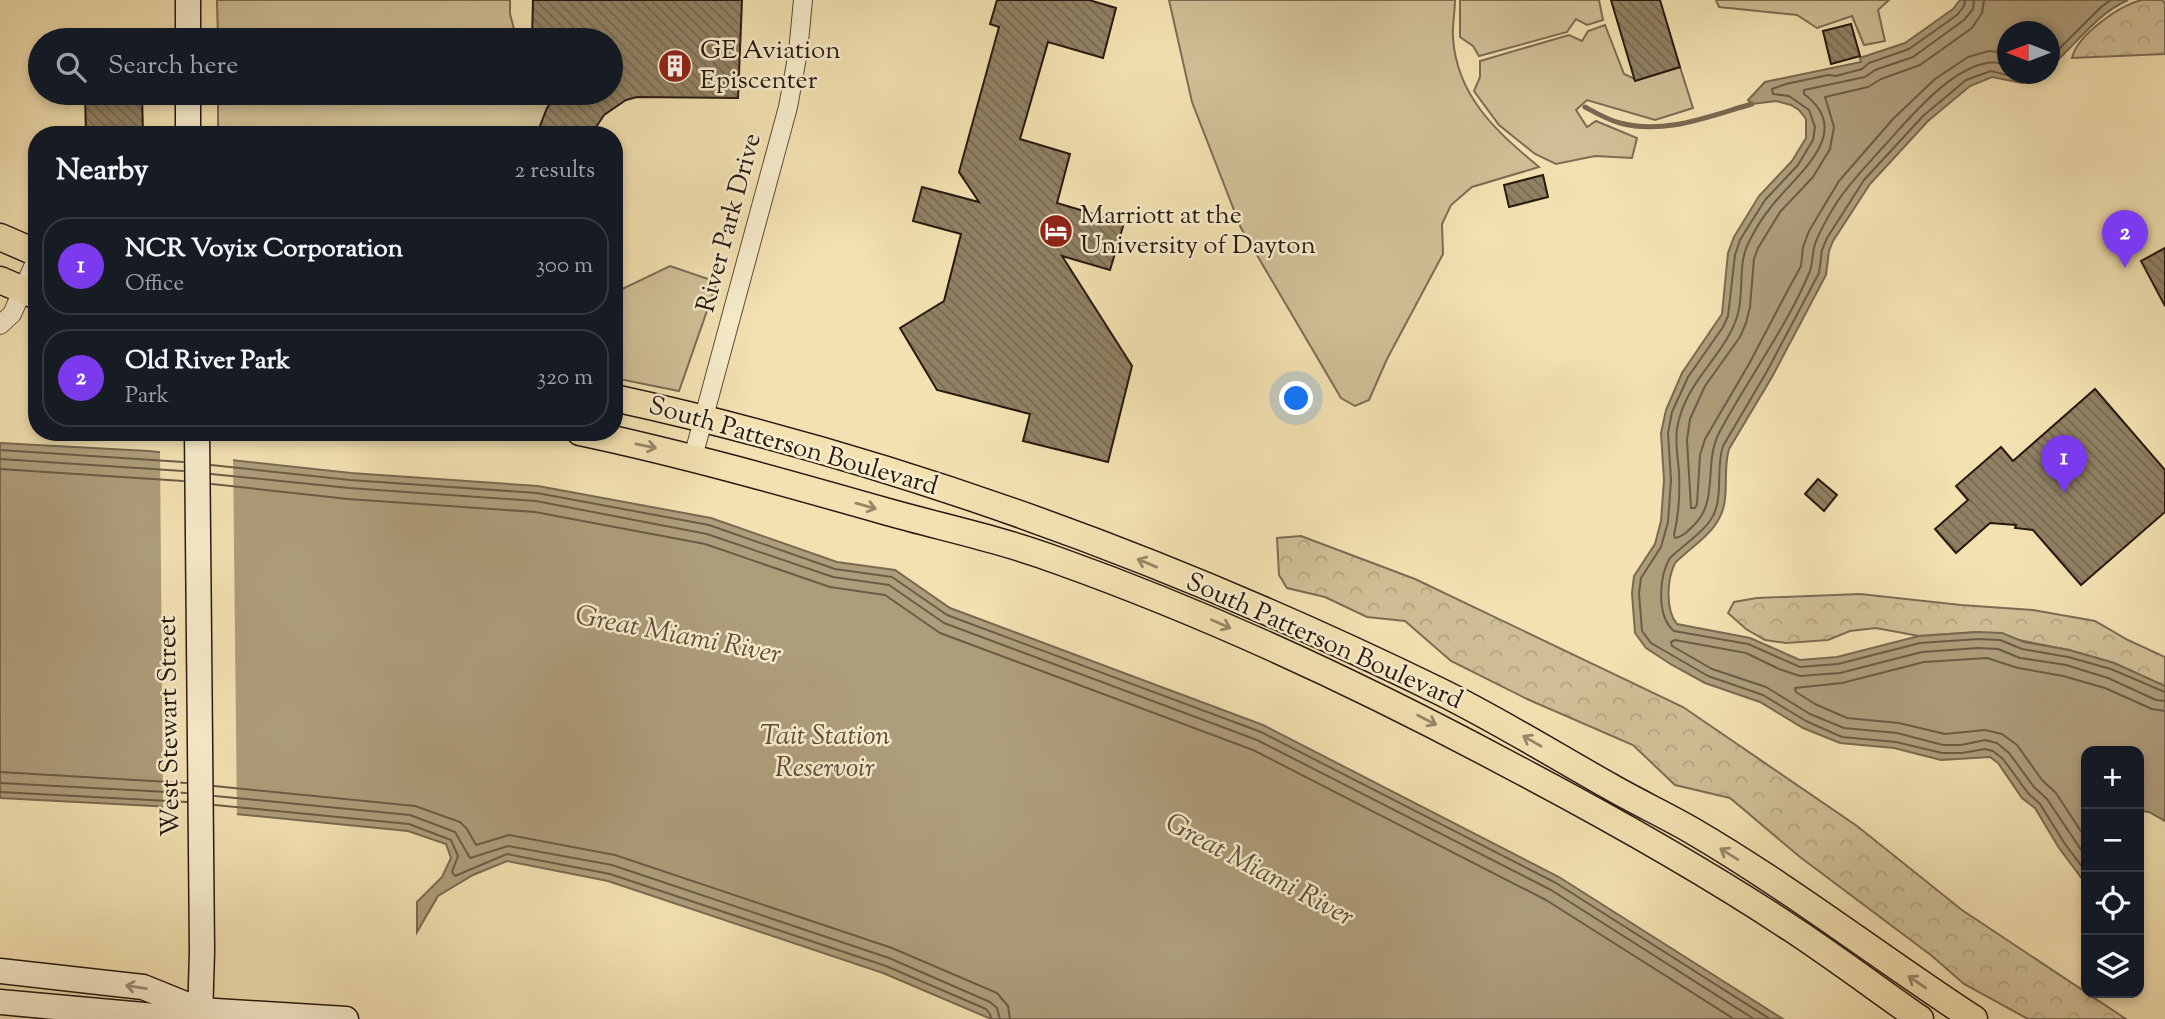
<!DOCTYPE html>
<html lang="en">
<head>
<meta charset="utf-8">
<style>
  body { margin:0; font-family:"Sorts Mill Goudy",serif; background:#20242c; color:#f1f3f6 }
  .controls { position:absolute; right:21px; bottom:21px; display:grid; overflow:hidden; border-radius:14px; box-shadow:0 4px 10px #0003 }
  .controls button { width:63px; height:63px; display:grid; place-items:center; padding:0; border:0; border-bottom:2px solid #363941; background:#171b24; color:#f1f3f6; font:35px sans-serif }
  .compass { position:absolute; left:1997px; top:21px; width:63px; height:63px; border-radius:50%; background:#171b24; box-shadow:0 4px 10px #0003; rotate:270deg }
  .you { position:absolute; left:1297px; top:399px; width:24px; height:24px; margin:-18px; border:5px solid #fff; border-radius:50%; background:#1a73e8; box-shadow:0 0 0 10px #1a73e833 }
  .badge { display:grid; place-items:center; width:46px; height:46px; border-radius:50%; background:#7c3aed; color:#fff; font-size:23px; font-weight:700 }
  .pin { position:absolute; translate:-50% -58px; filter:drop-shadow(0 2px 4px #0008) }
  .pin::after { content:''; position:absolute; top:37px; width:24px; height:21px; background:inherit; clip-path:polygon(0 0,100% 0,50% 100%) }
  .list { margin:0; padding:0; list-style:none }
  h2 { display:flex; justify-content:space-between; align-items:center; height:91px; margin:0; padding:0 28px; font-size:30px }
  h2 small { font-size:23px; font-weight:400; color:#9ea1a6 }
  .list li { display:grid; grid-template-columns:46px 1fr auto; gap:21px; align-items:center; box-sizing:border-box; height:98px; margin:0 14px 14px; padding:0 14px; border:2px solid #363941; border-radius:28px }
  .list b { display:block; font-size:26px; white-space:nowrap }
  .list p { margin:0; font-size:23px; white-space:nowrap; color:#9ea1a6 }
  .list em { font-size:23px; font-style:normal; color:#9ea1a6 }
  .icon { flex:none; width:38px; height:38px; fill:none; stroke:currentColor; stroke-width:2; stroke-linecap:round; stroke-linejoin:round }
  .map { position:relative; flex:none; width:2165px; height:1019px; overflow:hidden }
  .search { position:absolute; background:#171b24; box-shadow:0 4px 10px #0003; left:28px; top:28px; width:595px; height:77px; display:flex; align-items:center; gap:18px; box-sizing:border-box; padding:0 24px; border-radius:38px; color:#9ea1a6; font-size:26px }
  .panel { position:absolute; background:#171b24; box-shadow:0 4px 10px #0003; left:28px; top:126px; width:595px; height:315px; border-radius:28px }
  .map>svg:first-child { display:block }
</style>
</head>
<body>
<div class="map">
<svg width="2165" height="1019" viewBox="0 0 2165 1019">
  <defs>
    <pattern id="forest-crowns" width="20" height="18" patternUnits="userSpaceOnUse" patternTransform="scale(1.75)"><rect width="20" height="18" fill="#d0bf96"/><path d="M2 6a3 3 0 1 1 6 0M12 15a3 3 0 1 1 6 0" fill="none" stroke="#b3a480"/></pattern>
    <pattern id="building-back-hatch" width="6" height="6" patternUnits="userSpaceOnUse" patternTransform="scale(1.75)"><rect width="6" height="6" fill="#918164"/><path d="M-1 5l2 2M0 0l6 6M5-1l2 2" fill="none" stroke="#766951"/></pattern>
  </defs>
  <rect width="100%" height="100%" fill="#f3e1b1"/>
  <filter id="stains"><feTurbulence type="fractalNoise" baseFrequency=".00286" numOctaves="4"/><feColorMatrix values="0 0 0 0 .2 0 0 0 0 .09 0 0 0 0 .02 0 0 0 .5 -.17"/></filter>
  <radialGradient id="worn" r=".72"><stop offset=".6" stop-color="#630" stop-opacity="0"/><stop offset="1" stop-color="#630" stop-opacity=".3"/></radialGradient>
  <!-- grass -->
  <g fill="#d0bf96" stroke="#7c6c54" stroke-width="2">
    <path d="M217 0H510V14L517 40H218Z"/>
    <path d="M1169 0H1455C1455 12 1452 26 1453 38 1457 97 1497 132 1539 167L1472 187 1451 205 1442 224 1443 254 1387 359 1369 400 1355 406 1341 398 1241 228 1192 102Z"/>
    <path d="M1460 0H1599L1603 20 1587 25 1576 19 1567 32 1479 56 1473 46 1460 37Z"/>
    <path d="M1716 0H1889L1878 10 1885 41 1864 45 1852 16 1817 28 1797 15 1719 7Z"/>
    <path d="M1605 25 1624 74 1637 80 1680 67 1693 108 1655 120 1587 100 1576 110 1587 127 1596 121 1637 138 1632 158 1595 156 1556 164 1535 154 1499 125 1474 91 1480 77V61L1569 35 1582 41 1588 31Z"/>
    <path d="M218 93H555C553 106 541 118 538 135H218Z"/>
    <path d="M670 266 717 282 679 391 614 378V293Z"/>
  </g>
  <!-- forest -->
  <g fill="url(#forest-crowns)" stroke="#7c6c54" stroke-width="2">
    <path d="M2142 0H2162L2165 3V54L2072 58C2077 35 2120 5 2142 0Z"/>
    <path d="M1301 536 1415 579 1683 707 1857 826 1962 910 2126 1019H2028L1964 984 1932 956 1800 857 1730 798 1675 785 1633 745 1527 699 1451 661 1405 621 1367 617 1325 597 1287 588 1279 575 1277 538Z"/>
    <path d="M1860 594 1961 605 2033 610 2095 621 2128 640 2165 657V686L2114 663 2069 650 1978 632 1919 636 1876 628 1850 631 1828 640 1786 643 1765 640 1746 629 1728 613 1734 602 1757 598Z"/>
  </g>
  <!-- water -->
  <g fill="#ae9d7b" stroke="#786951" stroke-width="2">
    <path d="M1960 0H2128C2096 14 2076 45 2050 67V32H2008V74H2040L2022 83 1992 77 1970 86 1928 121 1870 184 1833 241 1829 251 1826 275 1772 377 1729 449C1724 466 1727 482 1725 499 1722 530 1695 543 1675 563 1667 579 1665 610 1677 624L1750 638 1800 660 1837 657 1919 636 1978 632 2002 633 2024 642 2069 650 2114 663 2165 686V821L2149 812 2139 811V751H2086V884L2059 848 2035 808 2022 798 1998 763 1990 757 1941 760 1894 748 1840 743 1803 728 1760 702 1705 683 1672 665 1646 648 1635 633 1632 593 1634 576 1655 544 1661 521 1664 480 1661 433 1666 410 1682 373 1722 314 1728 253 1734 237 1759 196 1792 161 1806 138V119L1799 110 1791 105 1776 101 1752 104 1748 100 1765 82 1861 62 1860 58 1905 43 1953 9Z"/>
    <path d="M0 443 149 451 351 473 538 486 711 518 837 562 895 570 950 608 1263 725 1559 877 1783 1019H991L883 973 608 881 507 861 473 875 438 896 417 932V902L442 877 451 858 446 844 408 831 154 806 0 798Z"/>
  </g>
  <!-- pier -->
  <path fill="#f3e1b1" d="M160 449 233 456 237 818 163 810Z"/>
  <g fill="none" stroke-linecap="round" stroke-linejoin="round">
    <!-- shore -->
    <g stroke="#6a5c46" stroke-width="2">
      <path d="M1965 0 1964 6 1957 15 1909 49 1869 63 1862 69 1836 76 1828 75 1786 84 1772 89 1773 94 1789 96 1809 110 1815 127 1813 140 1798 165 1765 200 1740 240 1735 255 1728 316 1723 327 1688 377 1672 412 1668 433 1671 480 1668 522 1661 547 1641 578 1639 593 1642 631 1651 643 1708 676 1763 695 1806 721 1842 737 1896 742 1942 753H1962L1985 749 1993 751 2003 759 2028 793 2040 804 2065 844 2086 872"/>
      <path d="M1974 0 1973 9 1964 20 1913 57 1875 70 1865 77 1804 90V94C1857 133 1794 176 1771 207 1762 218 1754 231 1748 244 1737 267 1745 293 1737 317 1724 357 1684 382 1677 429 1675 443 1678 458 1679 472 1680 493 1679 514 1674 535L1675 538C1682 537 1687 532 1692 527 1720 502 1703 464 1719 433 1747 380 1787 327 1810 271 1813 262 1812 253 1815 244 1820 230 1829 215 1837 202 1851 181 1868 164 1885 145 1910 118 1965 48 2008 65"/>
      <path d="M1984 0 1982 13 1972 28 1920 65 1881 79 1868 87 1825 97 1834 127 1830 149 1813 177 1780 212 1758 248 1754 259 1750 307 1746 323 1740 337 1705 386 1690 419 1687 440 1691 508H1695L1697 504 1700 455 1705 439 1749 364 1789 288 1801 266 1803 247 1809 231 1839 181 1893 119 1935 79 1968 57 1989 51 2008 53"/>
      <path d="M2050 58 2101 7 2111 0"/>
      <path d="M2028 74 2011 76 1991 71 1966 80 1923 116 1864 180 1827 238 1822 250 1819 273 1766 373 1723 446C1715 469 1725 500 1710 521 1700 535 1683 545 1670 558 1659 576 1656 616 1674 631L1748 644 1800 667 1838 664 1920 643 1978 639 2000 640 2022 649 2068 657 2111 669 2165 692"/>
      <path d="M0 450 183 462"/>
      <path d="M0 459 183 471"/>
      <path d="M211 465 350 480 537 493 709 525 835 569 892 577 947 615 1261 732 1556 883 1770 1019"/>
      <path d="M0 469 183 481"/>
      <path d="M211 474 349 488 536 501 707 534 833 577 889 585 944 623 1257 740 1551 890 1754 1019"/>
      <path d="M212 484 348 499 535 512 705 544 830 587 885 595 940 633 1253 750 1546 900 1734 1019"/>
      <path d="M0 772 186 783"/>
      <path d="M0 783 186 793"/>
      <path d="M214 786 415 806 460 822 467 829 476 845 509 835 615 855 892 948 997 993 1008 1006 1010 1019"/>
      <path d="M0 792 187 802"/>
      <path d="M215 796 410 815 455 832 470 858 508 846 612 865 889 958 990 1002 997 1008 1000 1019"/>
      <path d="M215 805 409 824 451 840 458 856 452 872 455 876 507 854 610 874 886 966 986 1009 990 1014 991 1019"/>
      <path d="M2086 839 2056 793 2042 780 2017 745 2002 734 1985 730 1945 734 1899 723 1847 718 1815 704 1796 692 1795 688 1842 683 1924 662 1987 658 2018 668 2063 676 2105 688 2152 709 2165 711"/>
      <path d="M2086 857 2047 799 2034 787 2009 753 1997 743 1985 740 1961 745H1943L1897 733 1844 728 1810 714 1766 687 1712 669 1672 646 1671 642 1675 640 1746 653 1779 669 1800 676 1840 673 1922 652 1978 648 1998 649 2020 658 2066 665 2108 678 2156 700 2165 701"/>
    </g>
    <!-- stream -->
    <path stroke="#786951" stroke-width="5" d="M1585 107C1596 113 1608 120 1620 123 1665 135 1709 116 1752 104"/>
  </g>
  <!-- building -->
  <g fill="url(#building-back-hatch)" stroke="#271a11" stroke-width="2">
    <path d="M533 0H742L738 98 637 97 626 100 604 115 591 135H538L540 126 547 108 555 97V93H611V40H532Z"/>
    <path d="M997 0H1089L1116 8 1103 58 1048 42 1020 139 1070 154 1057 203 1124 223 1110 270 1062 256 1132 366 1108 462 1023 441 1030 414 937 390 900 328 944 301 961 234 913 221 922 187 979 202 959 172 999 27 990 24Z"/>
    <path d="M1611 0H1660L1680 67 1635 81Z"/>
    <path d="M1851 24 1860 56 1831 64 1823 31Z"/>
    <path d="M85 93H142L143 135H86Z"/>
    <path d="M1543 175 1548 197 1509 207 1504 185Z"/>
    <path d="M2165 248V306L2141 261Z"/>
    <path d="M2095 389 2165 470V512L2081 585 2033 530 2015 528 2016 525 1990 523 1956 553 1935 529 1968 500 1956 486 2001 447 2013 461Z"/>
    <path d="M1818 479 1837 495 1824 511 1805 494Z"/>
  </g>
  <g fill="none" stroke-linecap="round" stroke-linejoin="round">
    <!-- street casing -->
    <g stroke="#5a4c39" stroke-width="20">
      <g id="street">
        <path d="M0 325 12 314 37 258"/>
        <path d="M693 457 788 107 798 52 803 0"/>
      </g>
    </g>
    <!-- secondary casing -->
    <g stroke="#271a11" stroke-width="27">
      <g id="secondary">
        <path d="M188 0V40"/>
        <path d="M188 93V135"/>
        <path d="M197 432 202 951 200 1019"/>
        <path d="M0 971 143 987 200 1010"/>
        <path d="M0 1002 166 1017 200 1010 346 1019"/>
      </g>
    </g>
    <!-- primary casing -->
    <g stroke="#271a11" stroke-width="29">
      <g id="primary">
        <path d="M0 237 37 253"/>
        <path d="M0 280 37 296"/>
        <path d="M614 398C899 460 1177 563 1439 691 1498 720 1554 755 1611 787 1637 802 1665 815 1691 830 1789 887 1879 957 1974 1019"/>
        <path d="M580 432C684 454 786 483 888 512 945 528 1003 540 1059 561 1213 616 1360 685 1504 762 1603 814 1700 868 1792 929 1836 958 1877 989 1920 1019"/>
      </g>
    </g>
    <!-- street -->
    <use href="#street" stroke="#f7eccc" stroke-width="18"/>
    <!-- secondary -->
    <use href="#secondary" stroke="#f7eccc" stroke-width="24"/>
    <!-- primary -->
    <use href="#primary" stroke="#f3e1b1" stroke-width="26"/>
  </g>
  <!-- one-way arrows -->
  <defs><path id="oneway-shaft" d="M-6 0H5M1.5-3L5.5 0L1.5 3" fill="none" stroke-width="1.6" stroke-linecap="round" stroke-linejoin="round" transform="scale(1.75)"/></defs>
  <g stroke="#978769">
    <use href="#oneway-shaft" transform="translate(646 446) rotate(12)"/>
    <use href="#oneway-shaft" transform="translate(866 506) rotate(16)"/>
    <use href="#oneway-shaft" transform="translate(1147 563) rotate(-157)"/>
    <use href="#oneway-shaft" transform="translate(1221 624) rotate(24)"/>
    <use href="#oneway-shaft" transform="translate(1427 720) rotate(27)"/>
    <use href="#oneway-shaft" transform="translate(1532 741) rotate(-150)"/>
    <use href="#oneway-shaft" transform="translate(1729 854) rotate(-148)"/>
    <use href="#oneway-shaft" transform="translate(1917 982) rotate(-146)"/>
  </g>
  <use stroke="#998e78" href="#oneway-shaft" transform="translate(136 987) rotate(-171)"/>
  <!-- icons -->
  <defs>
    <g id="building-disc" transform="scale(1.75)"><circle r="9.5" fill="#8f2418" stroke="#f7eccc"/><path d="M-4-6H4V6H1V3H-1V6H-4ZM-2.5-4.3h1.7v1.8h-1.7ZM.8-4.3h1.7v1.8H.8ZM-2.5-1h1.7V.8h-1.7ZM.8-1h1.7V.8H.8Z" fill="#fff"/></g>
    <g id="hotel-disc" transform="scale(1.75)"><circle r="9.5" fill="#8f2418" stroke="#f7eccc"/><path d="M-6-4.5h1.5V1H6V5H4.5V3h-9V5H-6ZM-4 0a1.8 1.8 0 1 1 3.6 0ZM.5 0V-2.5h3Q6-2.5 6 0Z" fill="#fff"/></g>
  </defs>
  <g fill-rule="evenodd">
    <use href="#building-disc" x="675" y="66"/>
    <use href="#hotel-disc" x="1056" y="231"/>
  </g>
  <g text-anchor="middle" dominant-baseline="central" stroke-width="5" stroke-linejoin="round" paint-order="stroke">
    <!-- poi labels -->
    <g font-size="26" fill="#271a11" stroke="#f7eccc" text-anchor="start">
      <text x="700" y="51">GE Aviation<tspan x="700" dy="30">Episcenter</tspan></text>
      <text x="1080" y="216">Marriott at the<tspan x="1080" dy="30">University of Dayton</tspan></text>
    </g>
    <!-- street labels -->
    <g font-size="26" fill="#271a11" stroke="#f7eccc">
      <text transform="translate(730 223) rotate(-75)">River Park Drive</text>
      <text transform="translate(793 447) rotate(16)">South Patterson Boulevard</text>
      <text transform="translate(1324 642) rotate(24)">South Patterson Boulevard</text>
      <text transform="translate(170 726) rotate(-91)">West Stewart Street</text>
    </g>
    <!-- water labels -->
    <g font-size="28" font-style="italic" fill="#5d4e3b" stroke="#f7eccc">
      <text transform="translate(678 636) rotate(11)">Great Miami River</text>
      <text x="825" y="737">Tait Station<tspan x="825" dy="32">Reservoir</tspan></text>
      <text transform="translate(1259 871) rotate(28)">Great Miami River</text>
    </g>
  </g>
  <rect width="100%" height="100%" filter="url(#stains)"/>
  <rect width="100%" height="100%" fill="url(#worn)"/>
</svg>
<div class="controls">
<button>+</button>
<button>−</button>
<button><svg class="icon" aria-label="locate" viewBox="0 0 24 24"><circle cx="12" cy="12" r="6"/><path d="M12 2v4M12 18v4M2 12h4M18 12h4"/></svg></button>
<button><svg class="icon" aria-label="layers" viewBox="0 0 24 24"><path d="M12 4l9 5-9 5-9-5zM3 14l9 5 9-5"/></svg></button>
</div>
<svg class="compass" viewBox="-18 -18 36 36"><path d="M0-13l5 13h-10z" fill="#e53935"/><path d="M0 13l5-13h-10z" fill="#9ea1a6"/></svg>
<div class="you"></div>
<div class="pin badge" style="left:2064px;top:493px">1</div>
<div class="pin badge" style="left:2125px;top:268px">2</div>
<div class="search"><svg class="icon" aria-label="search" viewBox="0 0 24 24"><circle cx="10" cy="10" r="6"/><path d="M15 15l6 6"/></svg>Search here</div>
<section class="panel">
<h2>Nearby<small>2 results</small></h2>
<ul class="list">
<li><span class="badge">1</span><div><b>NCR Voyix Corporation</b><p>Office</p></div><em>300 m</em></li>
<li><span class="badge">2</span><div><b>Old River Park</b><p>Park</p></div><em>320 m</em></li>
</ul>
</section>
</div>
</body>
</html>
